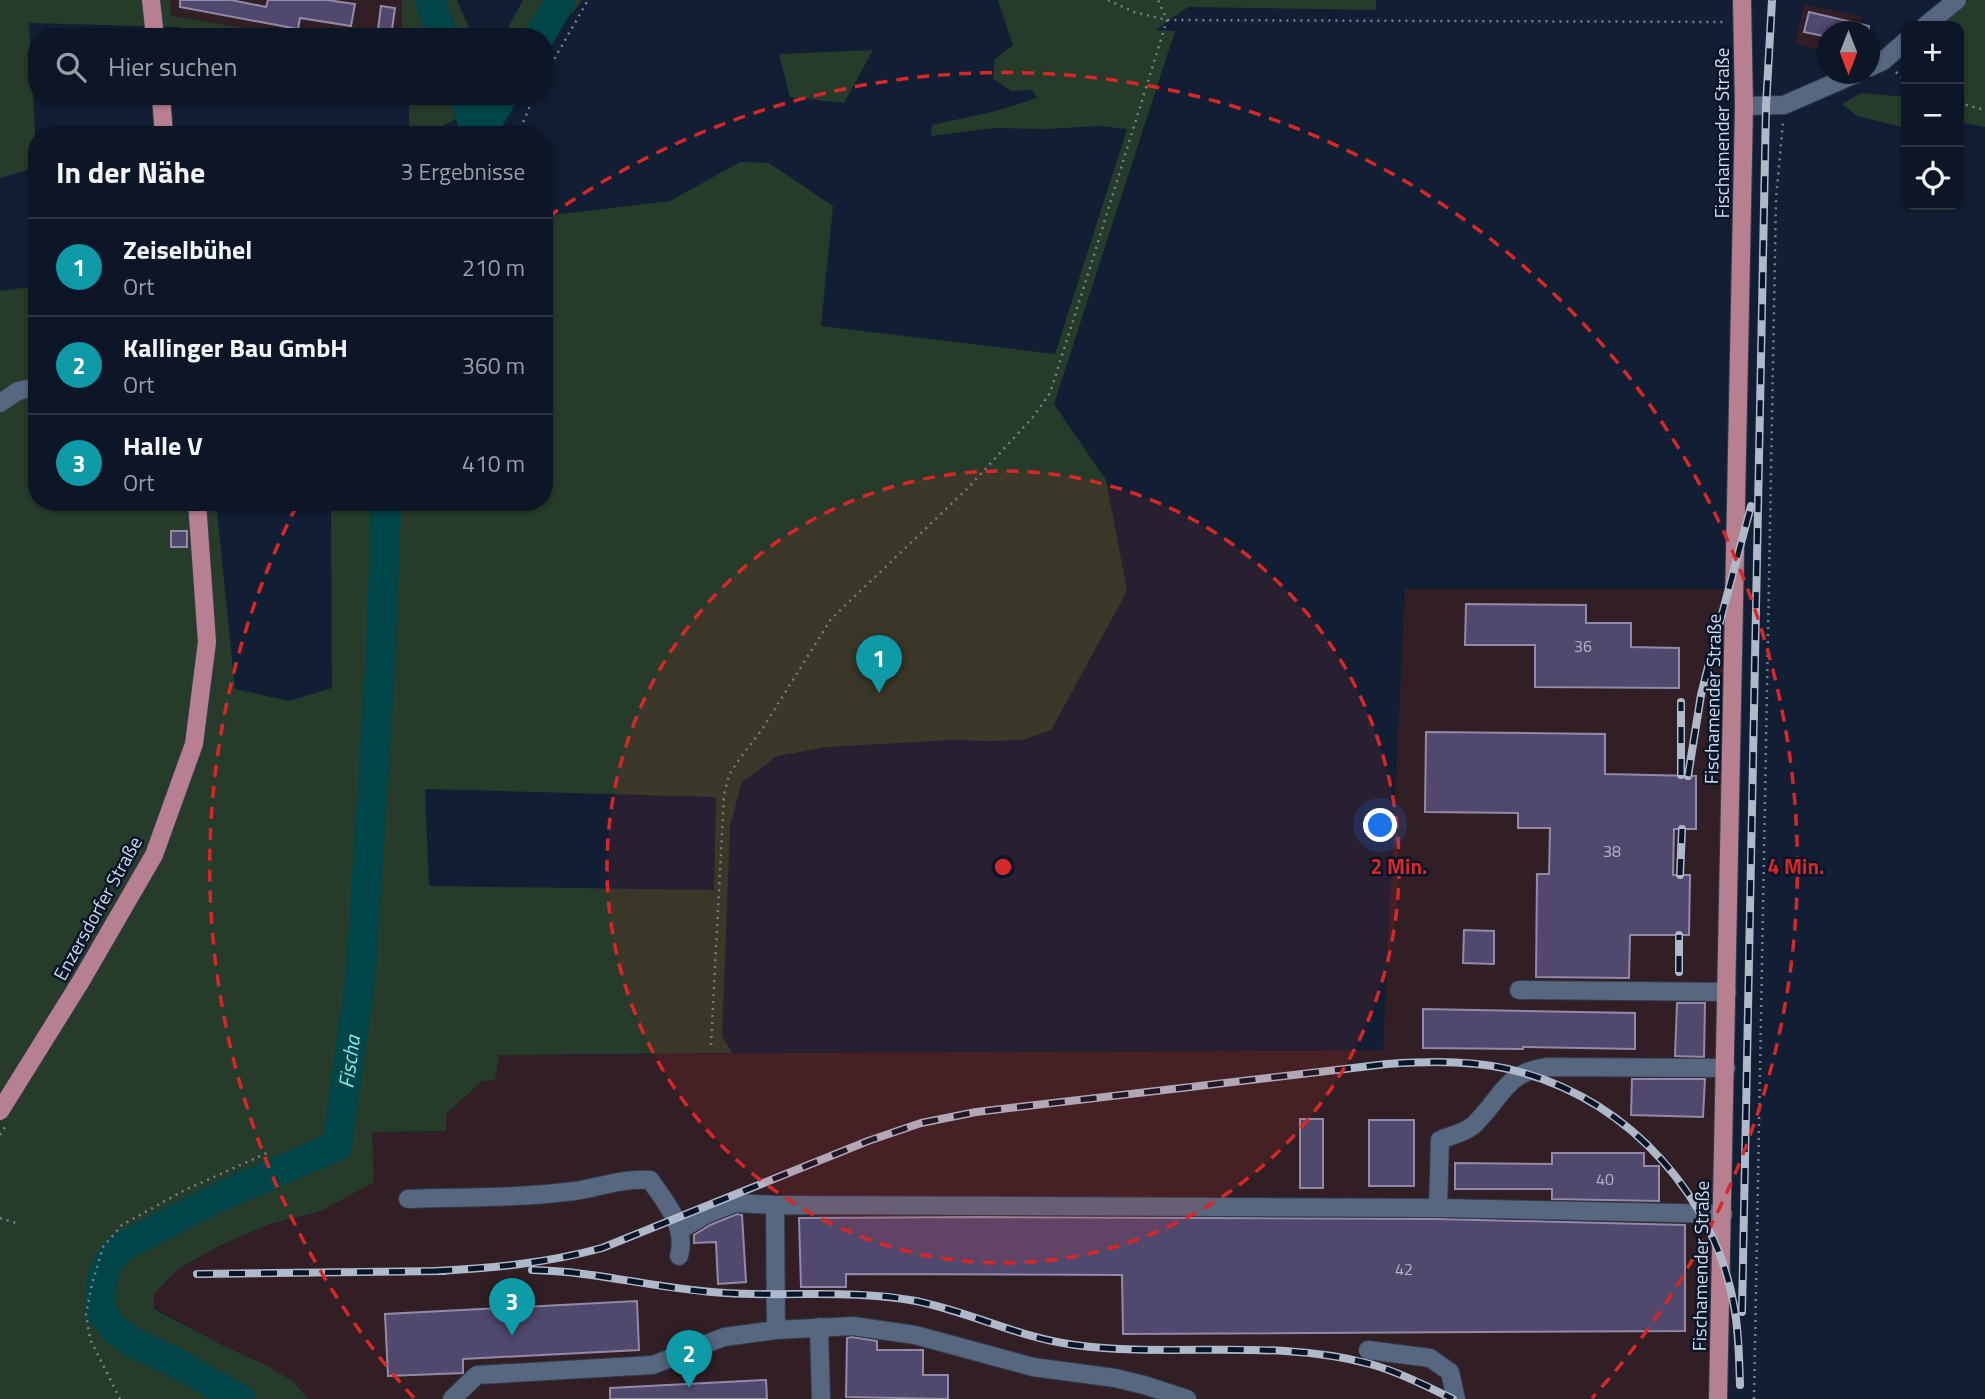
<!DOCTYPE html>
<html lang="de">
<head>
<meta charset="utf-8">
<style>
  body { margin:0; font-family:"Titillium Web",sans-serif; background:#1b2332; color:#f1f3f6 }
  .controls { position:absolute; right:21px; top:21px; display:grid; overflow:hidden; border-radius:14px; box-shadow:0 2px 5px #0004 }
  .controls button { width:63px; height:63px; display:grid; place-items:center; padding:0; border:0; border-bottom:2px solid #2d3543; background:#0d1626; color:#f1f3f6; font:35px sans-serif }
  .compass { position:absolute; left:1817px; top:21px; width:63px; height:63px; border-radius:50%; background:#0d1626; box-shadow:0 2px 5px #0004; rotate:180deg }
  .you { position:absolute; left:1381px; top:826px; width:24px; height:24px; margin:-18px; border:5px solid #fff; border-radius:50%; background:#1a73e8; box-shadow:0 0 0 10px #1a73e833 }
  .badge { display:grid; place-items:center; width:46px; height:46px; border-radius:50%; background:#7c3aed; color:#fff; font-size:23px; font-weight:700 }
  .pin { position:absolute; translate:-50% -58px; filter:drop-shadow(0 2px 4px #0008) }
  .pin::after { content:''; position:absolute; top:37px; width:24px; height:21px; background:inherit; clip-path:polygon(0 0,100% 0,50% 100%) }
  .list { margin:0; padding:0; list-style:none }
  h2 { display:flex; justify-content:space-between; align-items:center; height:91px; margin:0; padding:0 28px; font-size:30px }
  h2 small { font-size:23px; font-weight:400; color:#9a9fa7 }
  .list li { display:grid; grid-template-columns:46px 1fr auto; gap:21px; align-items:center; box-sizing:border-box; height:98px; padding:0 28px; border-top:2px solid #2d3543 }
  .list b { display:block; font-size:26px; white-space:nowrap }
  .list p { margin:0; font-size:23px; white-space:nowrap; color:#9a9fa7 }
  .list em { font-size:23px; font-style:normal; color:#9a9fa7 }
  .icon { flex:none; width:38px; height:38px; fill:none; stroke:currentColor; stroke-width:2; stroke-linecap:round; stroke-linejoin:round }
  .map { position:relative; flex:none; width:1985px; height:1399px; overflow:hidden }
  .search { position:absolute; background:#0d1626; box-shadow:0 2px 5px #0004; left:28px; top:28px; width:525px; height:77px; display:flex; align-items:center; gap:18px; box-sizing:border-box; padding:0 24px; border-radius:28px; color:#9a9fa7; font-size:26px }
  .panel { position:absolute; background:#0d1626; box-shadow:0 2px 5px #0004; left:28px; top:126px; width:525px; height:385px; border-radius:28px }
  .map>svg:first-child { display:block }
</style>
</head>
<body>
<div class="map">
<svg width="1985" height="1399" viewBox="0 0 1985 1399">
  <rect width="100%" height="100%" fill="#111e33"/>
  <!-- industrial -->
  <g fill="#321f25">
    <path d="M170 0H402V37H299L171 16Z"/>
    <path d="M1804 4 1862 17 1859 31 1828 32 1827 51 1795 44Z"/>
    <path d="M1405 589H1725L1721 917 1708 1399H308L294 1382 264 1364 224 1346 154 1308V1294L178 1269 221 1245 270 1224 319 1212 372 1132 446 1131V1114L482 1081 499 1055 1383 1050Z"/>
  </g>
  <!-- green -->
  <g fill="#263b2a" fill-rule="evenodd">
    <path d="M0 0H170L171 16 299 37H226L177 27 29 23 37 167 0 178Z"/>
    <path d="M402 0H457L473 37H402Z"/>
    <path d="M523 0H582L573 13 545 10 529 37H503Z"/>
    <path d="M998 0H1376V10L1188 7 1156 30 1175 31 1054 404 1106 480 1127 591 1051 730 1023 740 987 741 950 740 828 747 777 756 742 782 730 825 722 1036 732 1053 499 1055 495 1080 482 1081 446 1114V1131L372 1132 374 1182 319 1212 270 1224 221 1245 178 1269 154 1294V1309L224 1346 264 1364 294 1382 308 1399H0V291L37 286V502H216L235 689 289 701 332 688 331 502H544V216L670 201 740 162 769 163 833 206 821 326 1055 354 1127 129 1100 126 1046 129 994 128 931 136 932 125 996 111 1037 98 1032 90 1011 91 993 78 995 59 1013 45ZM425 789 716 797 714 890 429 886Z"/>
    <path d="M1969 0H1985V127L1959 122V26H1934Z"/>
    <path d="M873 50 844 103 790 97 779 54Z"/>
    <path d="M1861 93 1906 97V128L1857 116 1842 104Z"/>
    <path d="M409 96H493L489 103 444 125 443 135H409Z"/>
  </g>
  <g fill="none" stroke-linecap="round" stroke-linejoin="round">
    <!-- river -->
    <g stroke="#004547" stroke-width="30">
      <path d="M430 0 443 37"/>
      <path d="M539 37 561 0"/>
      <path d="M464 96 477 135"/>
      <path d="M479 135 503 96"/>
      <path id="s1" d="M240 1399 176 1363 132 1342 114 1329 101 1311 100 1295 102 1279 109 1262 121 1247 221 1196 337 1146 361 973 381 654 386 502"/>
    </g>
  </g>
  <!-- building -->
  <g fill="#51486e" stroke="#918ba9" stroke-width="2">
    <path d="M180 0H231L266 7 268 0H327L355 4 351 26 300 18 298 29 180 7Z"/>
    <path d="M381 6 395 8 391 37H377Z"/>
    <path d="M1809 12 1869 26V32H1828V37L1804 32Z"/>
    <rect x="171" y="531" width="16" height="16"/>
    <path d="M1466 604 1586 605V623H1631V647L1679 648V688L1535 687V645H1465Z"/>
    <path d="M1426 732 1605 734V774L1696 776V829H1674L1673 875H1690L1689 935H1630L1629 978 1536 977 1537 874H1549L1550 828H1518V813L1425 812Z"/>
    <path d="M1464 930 1494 931V964L1463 963Z"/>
    <path d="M1677 1003H1705L1704 1057 1675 1056Z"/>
    <path d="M1423 1009 1635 1013V1049L1523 1047V1049L1423 1048Z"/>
    <path d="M1632 1079H1705L1703 1117 1631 1115Z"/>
    <rect x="1300" y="1119" width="23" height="69"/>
    <rect x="1369" y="1120" width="45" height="66"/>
    <path d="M1552 1153H1644V1166H1659V1201L1552 1199V1189H1455V1163L1552 1164Z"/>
    <path d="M737 1214 742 1215 746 1282 718 1284 716 1242 694 1243V1235L710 1225Z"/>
    <path d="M980 1217 1438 1219 1685 1225V1331L1123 1334 1122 1275 846 1274V1287H801L799 1218Z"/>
    <path d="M637 1301 639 1350 463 1359V1373L388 1376 385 1314Z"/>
    <path d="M852 1337 877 1341V1350H923V1375H948V1399L846 1397 847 1338Z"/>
    <path d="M766 1380 767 1399H610V1388Z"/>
  </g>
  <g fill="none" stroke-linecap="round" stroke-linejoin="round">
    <!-- minor casing -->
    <g stroke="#333a4c" stroke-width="20">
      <g id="minor">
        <path d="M1925 26 1957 0"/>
        <path d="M1870 67 1883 61 1906 41"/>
        <path d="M1744 106 1784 105 1855 74"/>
        <path d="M0 403 18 391 37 387"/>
        <path d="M1519 990 1727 992"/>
        <path d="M408 1199C463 1197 520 1198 575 1191 600 1187 624 1178 650 1180 666 1203 687 1226 679 1256"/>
        <path d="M1723 1214 1438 1208 1440 1140C1450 1136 1463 1133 1471 1127 1476 1124 1479 1119 1483 1115 1506 1089 1509 1072 1548 1067L1726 1068"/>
        <path d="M680 1230 705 1215 735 1203 775 1205"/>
        <path d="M819 1327 821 1399"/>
        <path d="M776 1330 775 1205 1438 1208"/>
        <path d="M1368 1350 1430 1358 1450 1372 1456 1399"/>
        <path d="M452 1399 477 1375 653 1365 724 1337 776 1330 853 1326 915 1335 1033 1367 1115 1378 1144 1385 1187 1399"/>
      </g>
    </g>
    <!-- major casing -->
    <g stroke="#333a4c" stroke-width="20">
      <g id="major">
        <path d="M151 0 155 37"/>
        <path d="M161 96 164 135"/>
        <path d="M0 1111 81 981 154 855 194 744 207 642 197 502"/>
        <path d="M1718 1399 1744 106 1742 0"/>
      </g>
    </g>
    <!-- path -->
    <g stroke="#778193" stroke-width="2.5" stroke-dasharray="2 5" stroke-linecap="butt">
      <path d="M1108 0 1134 12 1167 20 1724 22"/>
      <path d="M1896 72 1906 82"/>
      <path d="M544 77 588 0"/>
      <path d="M1959 103 1985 110"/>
      <path d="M518 135 534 96"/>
      <path d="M711 1045 724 795 729 775 740 758 761 731 831 619 967 489 1033 417 1050 393 1094 255 1167 20 1158 0"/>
      <path d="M0 1135 5 1127"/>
      <path d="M0 1218 16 1223"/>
      <path d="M120 1399 90 1339 86 1314 92 1284 103 1247 122 1225 183 1191 269 1152"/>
      <path d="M1754 1399 1776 199 1783 122"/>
    </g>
    <!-- minor -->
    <use href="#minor" stroke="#576780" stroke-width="18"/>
    <!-- major -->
    <use href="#major" stroke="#b68091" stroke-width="18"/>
    <!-- rail casing -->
    <g stroke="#afb9c9" stroke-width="8">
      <g id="rail">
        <path d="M1681 775V702"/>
        <path d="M1688 776 1701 695 1710 659 1751 506"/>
        <path d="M1680 875 1682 829"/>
        <path d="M1679 972V935"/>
        <path d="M532 1270C597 1271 661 1290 726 1293 790 1297 853 1289 916 1301 970 1312 1020 1338 1075 1345 1172 1358 1274 1338 1370 1364 1399 1372 1426 1386 1453 1399"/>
        <path d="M436 1271C494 1268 547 1263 602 1248L868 1141 921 1123 976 1112 1387 1064C1432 1061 1480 1060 1524 1073 1630 1103 1715 1197 1734 1306 1739 1332 1739 1359 1740 1385"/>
        <path d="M197 1274 444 1271"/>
        <path d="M1742 1312 1766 107 1772 0"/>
      </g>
    </g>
    <!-- rail -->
    <use href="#rail" stroke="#081529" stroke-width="5" stroke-dasharray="16" stroke-linecap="butt"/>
  </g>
  <!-- distance rings -->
  <circle cx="1003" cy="867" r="396" fill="#d62828" fill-opacity=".12"/>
  <g fill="none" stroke="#d62828" stroke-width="3.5" stroke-dasharray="12 9">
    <circle cx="1003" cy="867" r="396"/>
    <path d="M414 1398A793 793 0 0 1 296 507M548 217A793 793 0 0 1 1592 1398"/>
  </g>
  <g text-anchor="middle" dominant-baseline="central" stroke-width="5" stroke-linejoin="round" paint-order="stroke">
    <!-- number labels -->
    <g font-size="16" fill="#b1b6ca">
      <text x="1583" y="646">36</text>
      <text x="1612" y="851">38</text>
      <text x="1605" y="1179">40</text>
      <text x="1404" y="1269">42</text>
    </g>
    <!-- street labels -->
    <g font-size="19" fill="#d1dae9" stroke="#081529">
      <text transform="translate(1721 133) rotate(-90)">Fischamender Straße</text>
      <text transform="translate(1712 699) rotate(-89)">Fischamender Straße</text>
      <text transform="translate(97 908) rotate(-61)">Enzersdorfer Straße</text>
      <text transform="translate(1700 1266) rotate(-89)">Fischamender Straße</text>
    </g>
    <!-- water labels -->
    <g font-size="21" font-style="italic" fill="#8aeaee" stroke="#081529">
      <text stroke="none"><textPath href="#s1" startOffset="560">Fischa</textPath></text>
    </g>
  </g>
  <circle cx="1003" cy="867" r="10" fill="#d62828" stroke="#081529" stroke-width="3.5"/>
  <g font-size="21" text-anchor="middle" font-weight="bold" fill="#d62828" stroke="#081529" stroke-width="5" stroke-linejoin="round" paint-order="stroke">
    <text x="1399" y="874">2 Min.</text>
    <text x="1796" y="874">4 Min.</text>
  </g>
</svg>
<div class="controls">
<button>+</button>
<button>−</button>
<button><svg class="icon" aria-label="locate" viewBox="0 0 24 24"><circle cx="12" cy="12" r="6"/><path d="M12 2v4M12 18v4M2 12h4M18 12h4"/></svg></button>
</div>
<svg class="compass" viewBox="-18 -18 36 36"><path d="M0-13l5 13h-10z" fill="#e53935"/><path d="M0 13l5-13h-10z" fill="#9a9fa7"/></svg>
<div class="you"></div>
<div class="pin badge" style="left:879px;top:693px;background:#0f9aa8">1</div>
<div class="pin badge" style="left:689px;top:1388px;background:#0f9aa8">2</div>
<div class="pin badge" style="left:512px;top:1336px;background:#0f9aa8">3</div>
<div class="search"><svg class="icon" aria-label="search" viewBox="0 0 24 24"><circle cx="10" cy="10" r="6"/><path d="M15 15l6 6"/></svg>Hier suchen</div>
<section class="panel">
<h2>In der Nähe<small>3 Ergebnisse</small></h2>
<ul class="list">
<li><span class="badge" style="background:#0f9aa8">1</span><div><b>Zeiselbühel</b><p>Ort</p></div><em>210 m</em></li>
<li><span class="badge" style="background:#0f9aa8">2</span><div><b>Kallinger Bau GmbH</b><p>Ort</p></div><em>360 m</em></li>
<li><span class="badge" style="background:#0f9aa8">3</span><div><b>Halle V</b><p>Ort</p></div><em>410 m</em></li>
</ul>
</section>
</div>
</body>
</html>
